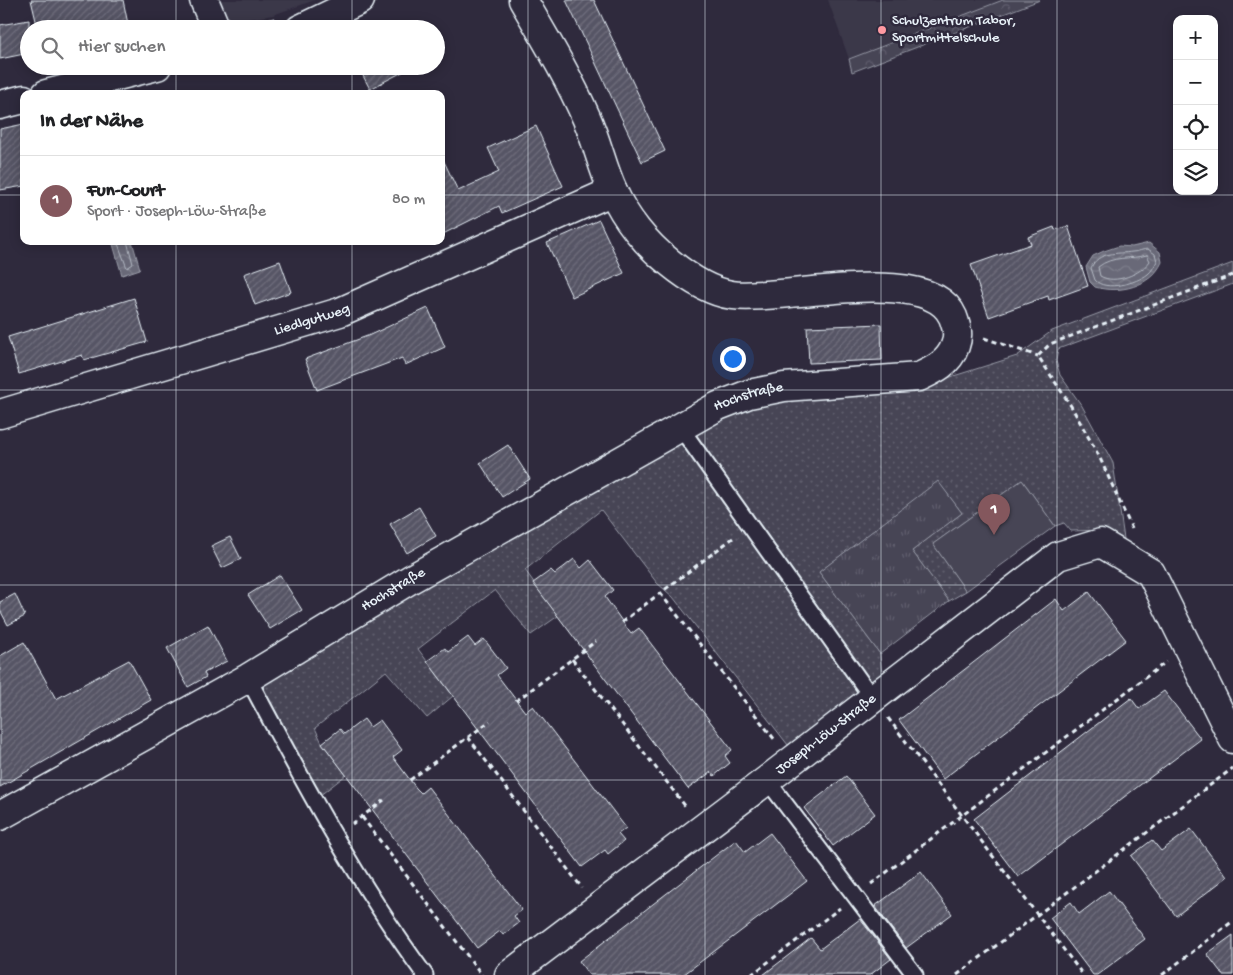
<!DOCTYPE html>
<html lang="de">
<head>
<meta charset="utf-8">
<style>
  body { margin:0; font-family:"Gochi Hand",sans-serif; background:#f6f6f6; color:#202124 }
  .controls { position:absolute; right:15px; top:15px; display:grid; overflow:hidden; border-radius:10px; box-shadow:0 2px 12px #0003 }
  .controls button { width:45px; height:45px; display:grid; place-items:center; padding:0; border:0; border-bottom:1px solid #e0e0e0; background:#fff; color:#202124; font:25px sans-serif }
  .you { position:absolute; left:732px; top:358px; width:18px; height:18px; margin:-12px; border:4px solid #fff; border-radius:50%; background:#1a73e8; box-shadow:0 0 0 8px #1a73e833 }
  .badge { display:grid; place-items:center; width:32px; height:32px; border-radius:50%; background:#84575d; color:#fff; font-size:16px; font-weight:700 }
  .pin { position:absolute; translate:-50% -41px; filter:drop-shadow(0 1px 2px #0008) }
  .pin::after { content:''; position:absolute; top:26px; width:18px; height:15px; background:inherit; clip-path:polygon(0 0,100% 0,50% 100%) }
  .list { margin:0; padding:0; list-style:none }
  h2 { display:flex; justify-content:space-between; align-items:center; height:65px; margin:0; padding:0 20px; font-size:21px }
  h2 small { font-size:16px; font-weight:400; color:#757577 }
  .list li { display:grid; grid-template-columns:32px 1fr auto; gap:15px; align-items:center; box-sizing:border-box; height:90px; padding:0 20px; border-top:1px solid #e0e0e0 }
  .list b { display:block; font-size:19px; white-space:nowrap }
  .list p { margin:0; font-size:16px; white-space:nowrap; color:#757577 }
  .list em { font-size:16px; font-style:normal; color:#757577 }
  .icon { flex:none; width:28px; height:28px; fill:none; stroke:currentColor; stroke-width:2; stroke-linecap:round; stroke-linejoin:round }
  .map { position:relative; flex:none; width:1233px; height:975px; overflow:hidden }
  .search { position:absolute; background:#fff; box-shadow:0 2px 12px #0003; left:20px; top:20px; width:425px; height:55px; display:flex; align-items:center; gap:12px; box-sizing:border-box; padding:0 18px; border-radius:28px; color:#757577; font-size:19px }
  .panel { position:absolute; background:#fff; box-shadow:0 2px 12px #0003; left:20px; top:90px; width:425px; height:155px; border-radius:10px }
  .map>svg:first-child { display:block }
</style>
</head>
<body>
<div class="map">
<svg width="1233" height="975" viewBox="0 0 1233 975">
  <defs>
    <pattern id="grass-dots" width="8" height="8" patternUnits="userSpaceOnUse" patternTransform="scale(1.25)"><rect width="8" height="8" fill="#464455"/><path d="M2 2h.1M6 6h.1" fill="none" stroke="#615f6e" stroke-width="1.8" stroke-linecap="round"/></pattern>
    <pattern id="forest-crowns" width="20" height="18" patternUnits="userSpaceOnUse" patternTransform="scale(1.25)"><rect width="20" height="18" fill="#464455"/><path d="M2 6a3 3 0 1 1 6 0M12 15a3 3 0 1 1 6 0" fill="none" stroke="#615f6e"/></pattern>
    <pattern id="park-tufts" width="24" height="20" patternUnits="userSpaceOnUse" patternTransform="scale(1.25)"><rect width="24" height="20" fill="#464455"/><path d="M3 7l-1-3M5 7V3M7 7l1-3M15 17l-1-3M17 17v-4M19 17l1-3" fill="none" stroke="#615f6e"/></pattern>
    <pattern id="water-waves" width="16" height="10" patternUnits="userSpaceOnUse" patternTransform="scale(1.25)"><rect width="16" height="10" fill="#696978"/><path d="M0 5q4-4 8 0t8 0" fill="none" stroke="#7e7f8c"/></pattern>
    <pattern id="building-hatch" width="6" height="6" patternUnits="userSpaceOnUse" patternTransform="scale(1.25)"><rect width="6" height="6" fill="#575565"/><path d="M-1 1l2-2M0 6l6-6M5 7l2-2" fill="none" stroke="#6f6e7c"/></pattern>
  </defs>
  <rect width="100%" height="100%" fill="#2f2a3d"/>
  <filter id="ink" filterUnits="userSpaceOnUse"><feTurbulence type="fractalNoise" baseFrequency=".02" numOctaves="2"/><feDisplacementMap in="SourceGraphic" scale="10" xChannelSelector="R" yChannelSelector="G"/><feConvolveMatrix kernelMatrix="1 2 1 2 8 2 1 2 1" color-interpolation-filters="sRGB"/></filter>
  <g filter="url(#ink)">
    <!-- built -->
    <g fill="#3b3749">
      <path d="M217 0H315L273 15 225 23Z"/>
      <path d="M828 0H1003L849 59Z"/>
    </g>
    <!-- grass -->
    <path fill="url(#grass-dots)" stroke="#979aa6" d="M1233 263V284L1058 349 1056 361 1060 375 1082 406 1113 463 1124 539 1107 530 1071 531 1064 523 1055 526 1022 480 933 544 966 591 949 601 912 551 962 513 938 482 819 572 880 654 882 675 788 745 673 597 657 583 601 510 525 570 558 616 531 635 495 590 418 649 453 696 427 718 386 671 315 728 322 743 346 775 319 796 267 702 263 682 278 667 701 427 755 404 938 381 1017 356 1052 331Z"/>
    <!-- forest -->
    <path fill="url(#forest-crowns)" stroke="#979aa6" d="M1003 0H1040L852 72 849 59Z"/>
    <!-- park -->
    <path fill="url(#park-tufts)" stroke="#979aa6" d="M938 481 962 513 912 551 949 601 880 654 819 572Z"/>
    <!-- pitch -->
    <path fill="#464455" stroke="#979aa6" d="M1022 480 1055 526 966 591 933 544Z"/>
    <!-- water -->
    <g fill="url(#water-waves)" stroke="#9c9fab">
      <path d="M112 241H132L140 269 122 275Z"/>
      <path d="M1149 243 1160 252 1162 262C1151 287 1119 294 1095 287L1090 282 1086 267 1093 256 1104 251 1119 246 1132 247Z"/>
    </g>
    <g fill="none" stroke-linecap="round" stroke-linejoin="round">
      <!-- shore -->
      <g stroke="#b5bbc5" stroke-width="1">
        <path d="M117 241 127 268 133 264 127 241"/>
        <path d="M1148 249 1155 254 1157 261C1155 265 1152 271 1148 274 1137 283 1105 292 1095 280L1091 268C1098 251 1118 254 1132 252 1138 252 1143 249 1148 249Z"/>
        <path d="M1147 255 1150 261C1141 274 1115 285 1100 276L1098 267C1113 255 1130 260 1147 255Z"/>
      </g>
    </g>
    <!-- building -->
    <g fill="url(#building-hatch)" stroke="#e8f1f8">
      <path d="M31 0H123L129 29H38Z"/>
      <path d="M566 0H594L665 151 642 162Z"/>
      <path d="M29 20V53L0 59V25Z"/>
      <path d="M364 66H414L370 89 361 72 366 70Z"/>
      <path d="M24 124V186L0 190V129Z"/>
      <path d="M536 126 563 186 502 213 499 206 441 235V155L458 191 499 172 488 148Z"/>
      <path d="M599 220 624 273 572 297 547 243Z"/>
      <path d="M1068 226 1088 286 1049 300 1048 296 989 317 971 265 1031 244 1028 237 1054 227 1055 230Z"/>
      <path d="M280 261 291 292 255 305 244 274Z"/>
      <path d="M134 298 147 342 84 360 82 355 19 374 8 337Z"/>
      <path d="M428 308 445 347 405 365 402 358 317 390 305 359 370 335Z"/>
      <path d="M881 324 882 360 809 363 807 327Z"/>
      <path d="M508 445 530 479 502 497 480 463Z"/>
      <path d="M419 507 436 536 407 553 390 524Z"/>
      <path d="M230 537 241 559 222 568 211 546Z"/>
      <path d="M574 559 581 568 590 560 613 590 605 597 631 634 639 628 732 750 725 756 730 763 714 776 711 772 688 789 533 583 551 570 555 574Z"/>
      <path d="M280 575 302 610 270 629 248 595Z"/>
      <path d="M1089 592 1126 640 943 779 899 720 1056 599 1064 611Z"/>
      <path d="M15 594 25 616 8 625 0 610V602Z"/>
      <path d="M208 625 227 661 204 673 206 677 188 687 167 648Z"/>
      <path d="M468 637 475 646 484 639 506 668 497 675 525 712 533 706 626 828 618 834 624 841 608 854 605 850 582 867 427 661 445 648 448 652Z"/>
      <path d="M24 642 56 699 129 660 151 700 0 787V656Z"/>
      <path d="M1164 691 1201 739 1018 877 974 819 1131 698 1139 709Z"/>
      <path d="M364 719 370 727 380 720 402 750 393 757 416 788 421 793 428 787 522 910 514 916 519 923 503 935 500 931 477 948 322 743 340 729 344 734Z"/>
      <path d="M846 776 875 814 833 846 804 808Z"/>
      <path d="M1191 829 1227 877 1176 916 1131 856 1152 840 1161 851Z"/>
      <path d="M770 833 807 881 683 975H589L579 961 736 840 745 852Z"/>
      <path d="M921 872 952 914 906 948 875 906Z"/>
      <path d="M1109 891 1145 939 1097 975H1093L1050 918 1071 902 1079 914Z"/>
      <path d="M860 919 891 959 870 975H763L811 938 820 949Z"/>
      <path d="M1233 935V975H1223L1207 954Z"/>
    </g>
    <g fill="none" stroke-linecap="round" stroke-linejoin="round">
      <!-- service casing -->
      <g stroke="#e8f1f8" stroke-width="19">
        <g id="service">
          <path d="M680 427 873 699"/>
          <path d="M248 678C302 780 356 881 425 975"/>
          <path d="M767 780 915 975"/>
        </g>
      </g>
      <!-- minor casing -->
      <g stroke="#e8f1f8" stroke-width="31">
        <g id="minor">
          <path d="M204 0 216 29"/>
          <path id="s1" d="M0 414 340 312 613 191"/>
          <path id="s2" d="M0 816 248 678 411 579 718 406 749 394 784 387 919 377C934 370 949 363 955 346 959 335 957 328 953 317 930 262 781 302 732 295 710 292 686 276 669 262 646 244 625 218 613 191 602 167 597 141 586 117 568 76 545 38 523 0"/>
          <path id="s3" d="M509 975 767 780 1058 556 1101 543 1151 573 1233 739"/>
        </g>
      </g>
      <!-- tertiary casing -->
      <g stroke="#e8f1f8" stroke-width="31">
        <g id="tertiary">
          <path d="M300 29 360 0"/>
          <path d="M46 94 157 66"/>
          <path d="M0 105 24 99"/>
        </g>
      </g>
      <!-- path -->
      <g stroke="#e8f1f8" stroke-width="3" stroke-dasharray="5 4" stroke-linecap="butt">
        <path d="M244 29 277 18"/>
        <path d="M984 338 1038 356"/>
        <path d="M1132 529 1099 456 1071 406 1038 356 1050 344 1233 275"/>
        <path d="M660 593 775 740"/>
        <path d="M622 622 733 538"/>
        <path d="M572 659 686 807"/>
        <path d="M516 701 596 641"/>
        <path d="M888 718 1083 975"/>
        <path d="M468 737 582 888"/>
        <path d="M410 780 490 721"/>
        <path d="M362 817 482 975"/>
        <path d="M352 824 384 800"/>
        <path d="M871 884 1166 662"/>
        <path d="M751 975 840 908"/>
        <path d="M957 975 1233 768"/>
        <path d="M1162 975 1233 921"/>
      </g>
      <!-- service -->
      <use href="#service" stroke="#2f2a3d" stroke-width="15"/>
      <!-- minor -->
      <use href="#minor" stroke="#2f2a3d" stroke-width="28"/>
      <!-- tertiary -->
      <use href="#tertiary" stroke="#2f2a3d" stroke-width="28"/>
    </g>
  </g>
  <!-- grid -->
  <path fill="none" stroke="#e8f1f8" stroke-width="1" stroke-opacity="0.55" d="M176 0V29M352 0V29M528 0V975M705 0V975M881 0V975M1057 0V975M176 66V94M352 66V94M0 195H24M441 195H1233M176 241V975M352 241V975M0 390H1233M0 585H1233M0 780H1233"/>
  <!-- markers -->
  <circle fill="#ff9aa2" stroke="#2f2a3d" stroke-width="2" cx="882" cy="30" r="5"/>
  <g text-anchor="middle" dominant-baseline="central" stroke-width="5" stroke-linejoin="round" paint-order="stroke">
    <!-- poi labels -->
    <g font-size="15" fill="#e8f1f8" stroke="#2f2a3d" text-anchor="start">
      <text x="892" y="21">Schulzentrum Tabor,<tspan x="892" dy="17">Sportmittelschule</tspan></text>
    </g>
    <!-- street labels -->
    <g font-size="15" fill="#e8f1f8" stroke="#2f2a3d">
      <text stroke="none"><textPath href="#s1" startOffset="326">Liedlgutweg</textPath></text>
      <text stroke="none"><textPath href="#s2" startOffset="859">Hochstraße</textPath></text>
      <text stroke="none"><textPath href="#s2" startOffset="454">Hochstraße</textPath></text>
      <text stroke="none"><textPath href="#s3" startOffset="398">Joseph-Löw-Straße</textPath></text>
    </g>
  </g>
</svg>
<div class="controls">
<button>+</button>
<button>−</button>
<button><svg class="icon" aria-label="locate" viewBox="0 0 24 24"><circle cx="12" cy="12" r="6"/><path d="M12 2v4M12 18v4M2 12h4M18 12h4"/></svg></button>
<button><svg class="icon" aria-label="layers" viewBox="0 0 24 24"><path d="M12 4l9 5-9 5-9-5zM3 14l9 5 9-5"/></svg></button>
</div>
<div class="you"></div>
<div class="pin badge" style="left:994px;top:535px">1</div>
<div class="search"><svg class="icon" aria-label="search" viewBox="0 0 24 24"><circle cx="10" cy="10" r="6"/><path d="M15 15l6 6"/></svg>Hier suchen</div>
<section class="panel">
<h2>In der Nähe<small></small></h2>
<ul class="list">
<li><span class="badge">1</span><div><b>Fun-Court</b><p>Sport · Joseph-Löw-Straße</p></div><em>80 m</em></li>
</ul>
</section>
</div>
</body>
</html>
